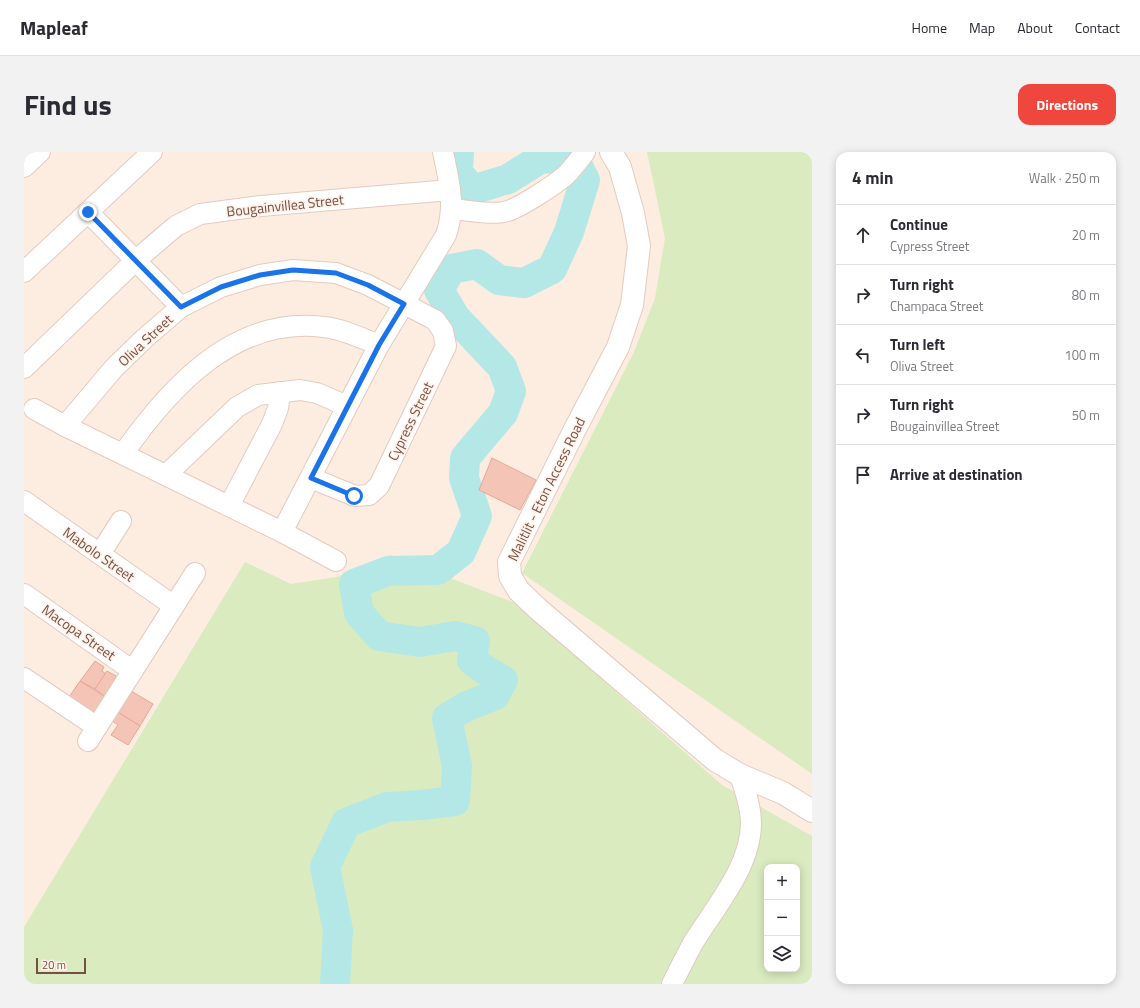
<!DOCTYPE html>
<html lang="en">
<head>
<meta charset="utf-8">
<style>
  body { margin:0; font-family:"Titillium Web",sans-serif; background:#f2f2f3; color:#2b2b33 }
  .controls { position:absolute; right:12px; bottom:12px; display:grid; overflow:hidden; border-radius:8px; box-shadow:0 2px 10px #0003 }
  .controls button { width:36px; height:36px; display:grid; place-items:center; padding:0; border:0; border-bottom:1px solid #e1e1e2; background:#fff; color:#2b2b33; font:20px sans-serif }
  .scale { position:absolute; left:12px; bottom:10px; width:50px; box-sizing:border-box; padding-left:4px; border:2px solid #764f46; border-top:0; font-size:11px; line-height:14px; white-space:nowrap; color:#764f46; -webkit-text-stroke:3px #fff2e8; paint-order:stroke }
  .stop { position:absolute; width:12px; height:12px; margin:-9px; border:3px solid #1a73e8; border-radius:50%; background:#fff }
  .stop.end { background:#1a73e8; border-color:#fff; box-shadow:0 1px 4px #0008 }
  .list { margin:0; padding:0; list-style:none }
  h2 { display:flex; justify-content:space-between; align-items:center; height:52px; margin:0; padding:0 16px; font-size:17px }
  h2 small { font-size:13px; font-weight:400; color:#7c7c81 }
  .list li { display:grid; grid-template-columns:26px 1fr auto; gap:12px; align-items:center; box-sizing:border-box; height:60px; padding:0 16px; border-top:1px solid #e1e1e2 }
  .list b { display:block; font-size:15px; white-space:nowrap }
  .list p { margin:0; font-size:13px; white-space:nowrap; color:#7c7c81 }
  .list em { font-size:13px; font-style:normal; color:#7c7c81 }
  .icon { flex:none; width:22px; height:22px; fill:none; stroke:currentColor; stroke-width:2; stroke-linecap:round; stroke-linejoin:round }
  .map { position:relative; flex:none; width:788px; height:832px; overflow:hidden; border-radius:12px }
  header { display:flex; align-items:center; gap:24px; box-sizing:border-box; height:56px; padding:0 20px; background:#fff; border-bottom:1px solid #e1e1e2 }
  header strong { font-size:19px }
  nav { display:flex; gap:22px; margin-inline-start:auto; font-size:14px }
  .intro { display:flex; align-items:center; justify-content:space-between; box-sizing:border-box; height:96px; padding:0 24px }
  h1 { margin:0; font-size:28px }
  .button { padding:10px 18px; border-radius:12px; background:#ef463e; color:#fff; font-size:14px; font-weight:700 }
  main { display:flex; gap:24px; padding:0 24px }
  aside { flex:1; background:#fff; border-radius:12px; box-shadow:0 2px 10px #0003 }
  .map>svg:first-child { display:block }
</style>
</head>
<body>
<header>
<strong>Mapleaf</strong>
<nav><a>Home</a><a>Map</a><a>About</a><a>Contact</a></nav>
</header>
<div class="intro"><h1>Find us</h1><a class="button">Directions</a></div>
<main>
<div class="map">
<svg width="788" height="832" viewBox="0 0 788 832">
  <rect width="100%" height="100%" fill="#fdede1"/>
  <!-- green -->
  <g fill="#d9ebbf" fill-rule="evenodd">
    <path d="M623 0H788V622L498 421 610 200 631 146 641 86Z"/>
    <path d="M366 403 491 451 698 633 788 684V832H0V775L221 410 267 432 313 425ZM743 715H773V817H743Z"/>
  </g>
  <g fill="none" stroke-linecap="round" stroke-linejoin="round">
    <!-- river -->
    <path stroke="#b4e8e6" stroke-width="30" d="M311 832 314 778 301 715 322 671 363 655 397 653 431 649 433 614 423 566 441 555 471 543 479 528 461 518 448 508 451 489 431 484 396 490 355 484 335 461 330 432 364 419 414 418 437 400 453 364 440 326 441 306 479 261 487 239 478 215 431 165 415 138 427 117 453 112 475 128 500 131 528 117 545 80 561 28 549 5 516 7 484 27 448 38 434 20 435 0"/>
  </g>
  <!-- building -->
  <g fill="#f4c4b7" stroke="#e8a796">
    <path d="M468 306 512 328 496 358 455 338Z"/>
    <path d="M71 509 80 515 78 519 82 522 71 537 56 529Z"/>
    <path d="M83 519 92 524 90 528 94 530 83 546 71 537Z"/>
    <path d="M56 529 83 546 70 566 43 548Z"/>
    <path d="M102 536 129 552 116 574 89 557Z"/>
    <path d="M89 557 116 574 104 593 87 583 94 573 83 565Z"/>
  </g>
  <g fill="none" stroke-linecap="round" stroke-linejoin="round">
    <!-- minor casing -->
    <g stroke="#e4cabf" stroke-width="22">
      <g id="minor">
        <path d="M0 15 16 0"/>
        <path d="M428 57C442 58 467 63 480 60 493 58 530 33 541 24 548 17 555 8 561 0"/>
        <path d="M64 60 157 155"/>
        <path d="M0 120 128 0"/>
        <path d="M0 216 112 108 152 74 176 62 237 54 426 38"/>
        <path d="M10 257 41 274 258 380 312 409"/>
        <path d="M41 274 90 216 121 186 157 155 197 135 236 123 269 118 312 121 344 133 411 168 419 179 422 194 355 334 345 343 331 344 287 326"/>
        <path d="M99 302C145 236 211 163 300 175 319 177 337 186 355 193"/>
        <path d="M142 323 213 255 234 243 276 238 293 241 323 254"/>
        <path d="M0 349 150 454"/>
        <path d="M205 354 248 272 254 256 256 240"/>
        <path d="M258 380 355 193 422 83C432 54 425 29 419 0"/>
        <path d="M76 402 97 369"/>
        <path d="M0 442 109 519"/>
        <path d="M0 526 73 575"/>
        <path d="M64 589 171 421"/>
        <path d="M648 832C655 818 662 804 669 791 691 755 727 715 727 671 727 654 721 639 716 623"/>
      </g>
    </g>
    <!-- tertiary casing -->
    <g stroke="#e4cabf" stroke-width="24">
      <path id="tertiary" d="M587 0 596 15 609 61 615 94 608 153 594 195 551 277 485 410 486 424 495 439 514 457 691 608 716 623 759 641 788 659"/>
    </g>
    <!-- minor -->
    <use href="#minor" stroke="#fff" stroke-width="20"/>
    <!-- tertiary -->
    <use href="#tertiary" stroke="#fff" stroke-width="22"/>
  </g>
  <g fill="none" stroke-linecap="round" stroke-linejoin="round">
    <!-- route -->
    <path stroke="#1a73e8" stroke-width="5" d="M64 60 157 155 197 135 236 123 269 118 312 121 344 133 380 152 355 193 287 326 330 344"/>
  </g>
  <g text-anchor="middle" dominant-baseline="central" stroke-width="3" stroke-linejoin="round" paint-order="stroke">
    <!-- street labels -->
    <g font-size="14" fill="#764f46" stroke="#fff2e8">
      <text transform="translate(261 53) rotate(-6)">Bougainvillea Street</text>
      <text transform="translate(121 188) rotate(-43)">Oliva Street</text>
      <text transform="translate(386 269) rotate(-64)">Cypress Street</text>
      <text transform="translate(522 337) rotate(-64)">Malitlit - Eton Access Road</text>
      <text transform="translate(75 402) rotate(35)">Mabolo Street</text>
      <text transform="translate(55 480) rotate(35)">Macopa Street</text>
    </g>
  </g>
</svg>
<div class="controls">
<button>+</button>
<button>−</button>
<button><svg class="icon" aria-label="layers" viewBox="0 0 24 24"><path d="M12 4l9 5-9 5-9-5zM3 14l9 5 9-5"/></svg></button>
</div>
<div class="scale">20 m</div>
<div class="stop" style="left:330px;top:344px"></div>
<div class="stop end" style="left:64px;top:60px"></div>
</div>
<aside>
<h2>4 min<small>Walk · 250 m</small></h2>
<ul class="list">
<li><svg class="icon" aria-label="ahead" viewBox="0 0 24 24"><path d="M12 20V5M6 11l6-6 6 6"/></svg><div><b>Continue</b><p>Cypress Street</p></div><em>20 m</em></li>
<li><svg class="icon" aria-label="right" viewBox="0 0 24 24"><path d="M7 20v-9h11M14 6l5 5-5 5"/></svg><div><b>Turn right</b><p>Champaca Street</p></div><em>80 m</em></li>
<li><svg class="icon" aria-label="left" viewBox="0 0 24 24"><path d="M17 20v-9H6M10 6l-5 5 5 5"/></svg><div><b>Turn left</b><p>Oliva Street</p></div><em>100 m</em></li>
<li><svg class="icon" aria-label="right" viewBox="0 0 24 24"><path d="M7 20v-9h11M14 6l5 5-5 5"/></svg><div><b>Turn right</b><p>Bougainvillea Street</p></div><em>50 m</em></li>
<li><svg class="icon" aria-label="arrive" viewBox="0 0 24 24"><path d="M6 21V4h12l-3 4 3 4H6"/></svg><div><b>Arrive at destination</b></div></li>
</ul>
</aside>
</main>
</body>
</html>
